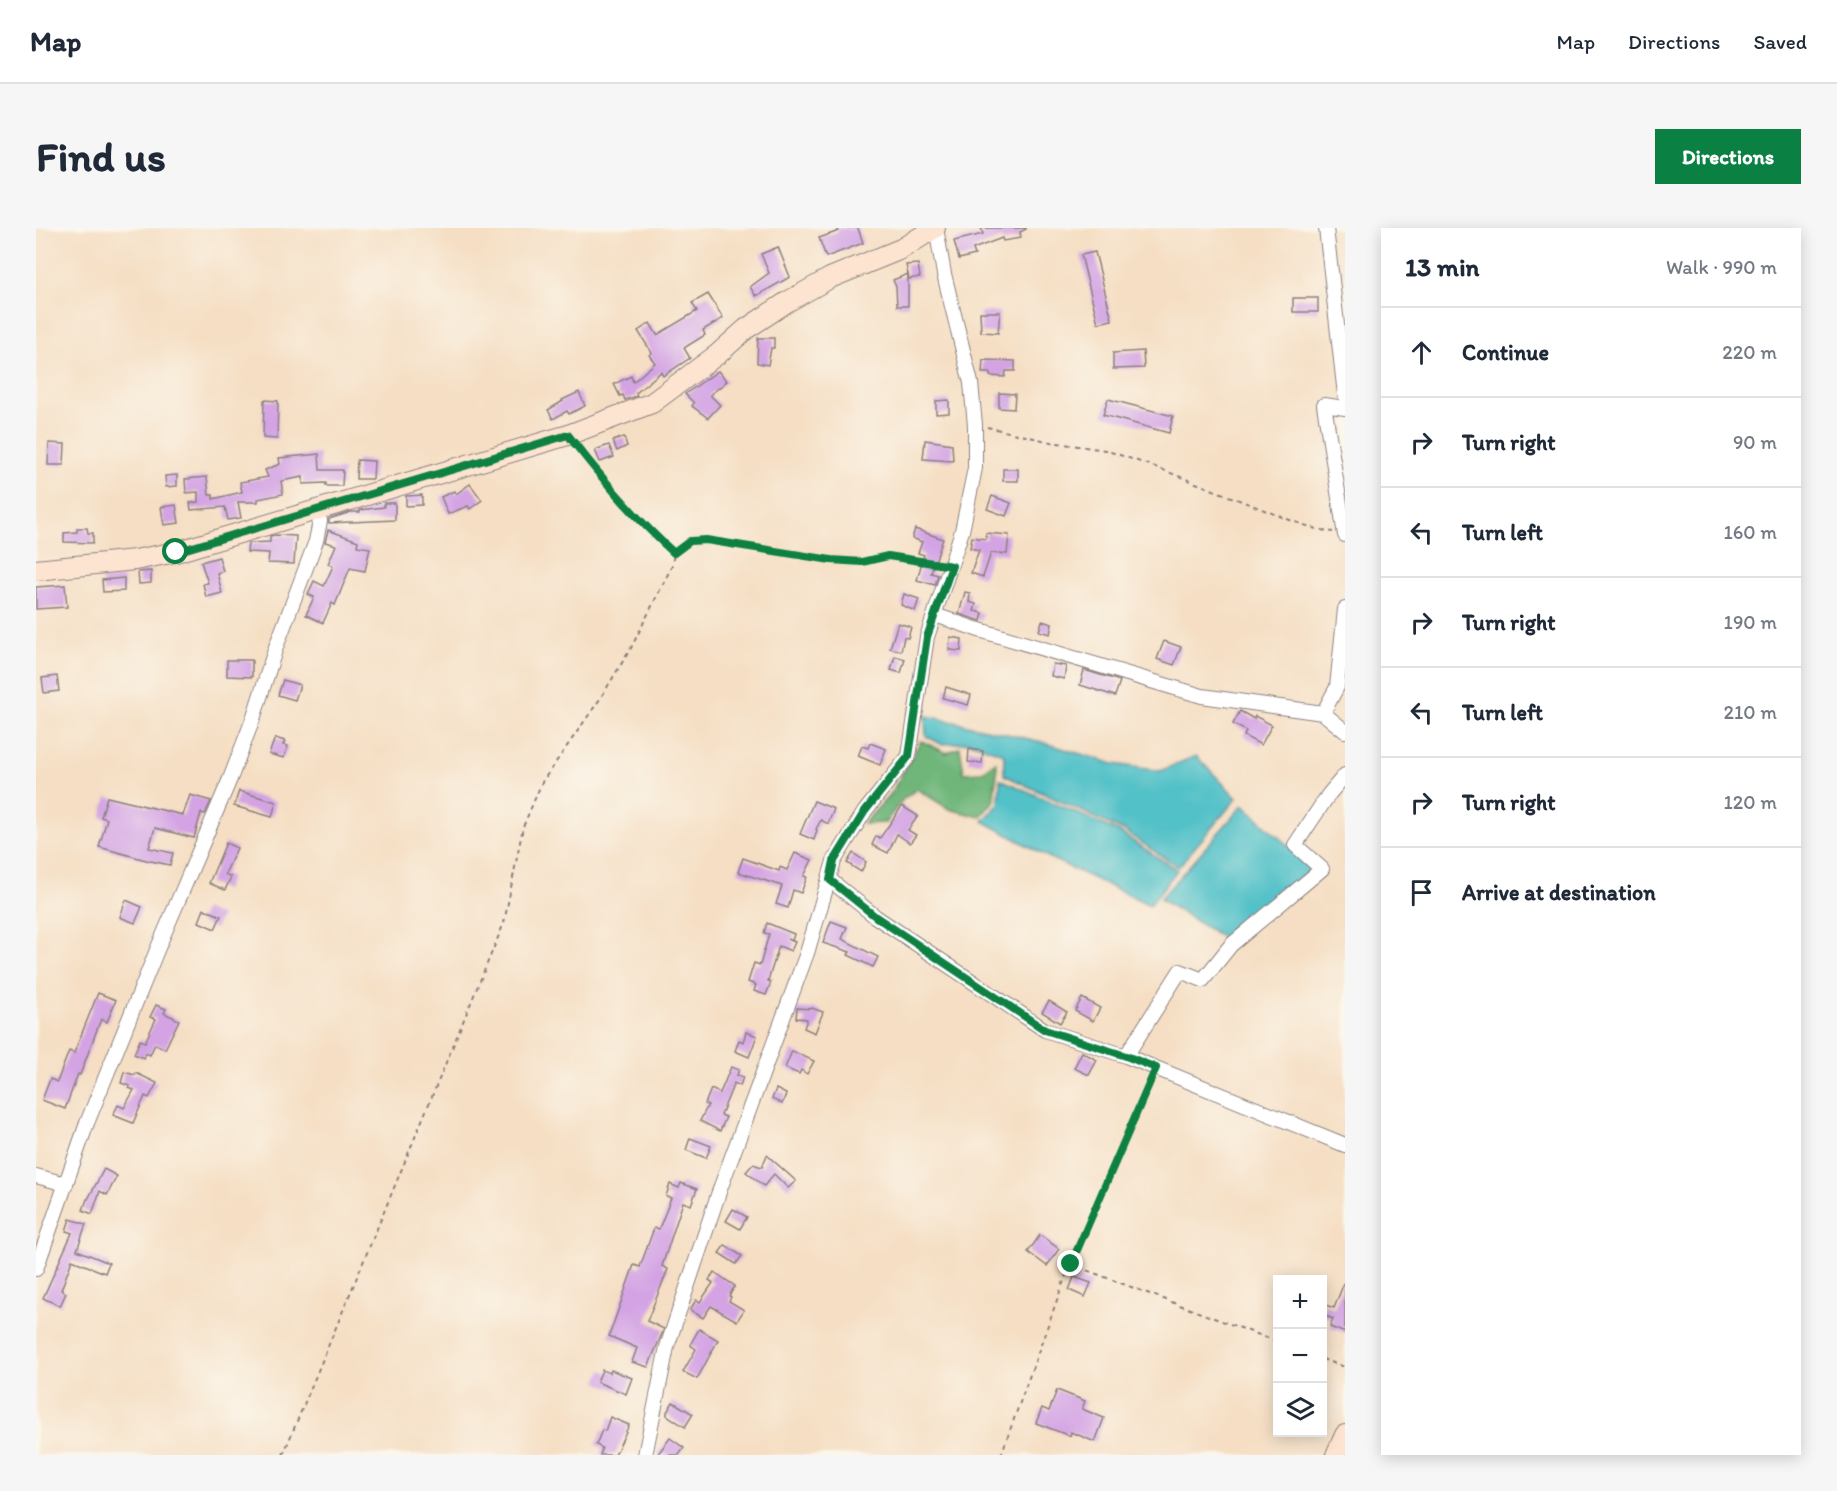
<!DOCTYPE html>
<html lang="en">
<head>
<meta charset="utf-8">
<style>
  body { margin:0; font-family:Itim,sans-serif; background:#f6f6f7; color:#1f2937 }
  .controls { position:absolute; right:18px; bottom:18px; display:grid; overflow:hidden; border-radius:0px; box-shadow:0 3px 15px #0003 }
  .controls button { width:54px; height:54px; display:grid; place-items:center; padding:0; border:0; border-bottom:2px solid #e0e1e3; background:#fff; color:#1f2937; font:30px sans-serif }
  .stop { position:absolute; width:18px; height:18px; margin:-14px; border:4px solid #0b8043; border-radius:50%; background:#fff }
  .stop.end { background:#0b8043; border-color:#fff; box-shadow:0 2px 6px #0008 }
  .list { margin:0; padding:0; list-style:none }
  h2 { display:flex; justify-content:space-between; align-items:center; height:78px; margin:0; padding:0 24px; font-size:26px }
  h2 small { font-size:20px; font-weight:400; color:#747a83 }
  .list li { display:grid; grid-template-columns:39px 1fr auto; gap:18px; align-items:center; box-sizing:border-box; height:90px; padding:0 24px; border-top:2px solid #e0e1e3 }
  .list b { display:block; font-size:22px; white-space:nowrap }
  .list em { font-size:20px; font-style:normal; color:#747a83 }
  .icon { flex:none; width:33px; height:33px; fill:none; stroke:currentColor; stroke-width:2; stroke-linecap:round; stroke-linejoin:round }
  .map { position:relative; flex:none; width:1309px; height:1227px; overflow:hidden; border-radius:0px }
  header { display:flex; align-items:center; gap:36px; box-sizing:border-box; height:84px; padding:0 30px; background:#fff; border-bottom:2px solid #e0e1e3 }
  header strong { font-size:28px }
  nav { display:flex; gap:33px; margin-inline-start:auto; font-size:21px }
  .intro { display:flex; align-items:center; justify-content:space-between; box-sizing:border-box; height:144px; padding:0 36px }
  h1 { margin:0; font-size:42px }
  .button { padding:15px 27px; border-radius:0px; background:#0b8043; color:#fff; font-size:21px; font-weight:700 }
  main { display:flex; gap:36px; padding:0 36px }
  aside { flex:1; background:#fff; border-radius:0px; box-shadow:0 3px 15px #0003 }
  .map>svg:first-child { display:block }
</style>
</head>
<body>
<header>
<strong>Map</strong>
<nav><a>Map</a><a>Directions</a><a>Saved</a></nav>
</header>
<div class="intro"><h1>Find us</h1><a class="button">Directions</a></div>
<main>
<div class="map">
<svg width="1309" height="1227" viewBox="0 0 1309 1227">
  <rect width="100%" height="100%" fill="#fbf7ec"/>
  <filter id="ink" filterUnits="userSpaceOnUse"><feTurbulence type="fractalNoise" baseFrequency=".0167" numOctaves="2"/><feDisplacementMap in="SourceGraphic" scale="12" xChannelSelector="R" yChannelSelector="G"/><feConvolveMatrix kernelMatrix="1 2 1 2 8 2 1 2 1" color-interpolation-filters="sRGB"/></filter>
  <filter id="wash" filterUnits="userSpaceOnUse"><feTurbulence type="fractalNoise" baseFrequency=".008" numOctaves="4" result="noise"/><feDisplacementMap in="SourceGraphic" scale="24" xChannelSelector="R" yChannelSelector="G"/><feGaussianBlur stdDeviation="1.35" result="paint"/><feColorMatrix in="noise" values="0 0 0 0 0 0 0 0 0 0 0 0 0 0 0 0 0 1.4 0 .05"/><feComposite in="paint" operator="in"/></filter>
  <g filter="url(#wash)">
    <rect width="100%" height="100%" fill="#f5dec3"/>
    <!-- forest -->
    <path fill="#6fb67a" stroke="#486c5a" stroke-width="1.5" d="M885 513 911 525 924 519 928 545 946 544 960 534C964 549 956 556 959 572L944 589 913 581 881 561 867 571 849 595 827 596 854 567Z"/>
    <!-- water -->
    <g fill="#53c1c8" stroke="#3a7282" stroke-width="1.5">
      <path d="M891 488 1002 513 1078 536 1124 543 1160 528 1201 570 1142 639 1088 603 968 547V526L934 514 905 516 890 508 889 490Z"/>
      <path d="M964 551 1083 604 1141 642 1114 677 1014 630 947 593 963 576Z"/>
      <path d="M1207 577 1278 641 1191 712 1124 671Z"/>
    </g>
    <g id="blocks">
      <!-- building -->
      <g fill="#d3a3e4">
        <path d="M801 0H822L827 15 790 29 783 10 803 3Z"/>
        <path d="M945 0H990V1L984 4 985 10 967 13 966 10 937 21 939 27 923 31 918 13 947 6Z"/>
        <path d="M742 19 754 49 720 68 714 59 733 45 725 26Z"/>
        <path d="M1059 24 1076 92 1062 95 1045 27Z"/>
        <path d="M882 36 884 49 873 51 870 37Z"/>
        <path d="M872 46V78H861L860 59 857 52Z"/>
        <path d="M672 66 687 90 667 102 669 107 648 120 654 130 627 148 625 144 600 165 601 168 589 172 587 167 584 168 578 156 595 148 597 154 619 135 613 127 616 125 602 103 614 95 621 107 661 83 656 75Z"/>
        <rect x="1257" y="70" width="25" height="14"/>
        <path d="M944 84H964L962 105 945 104Z"/>
        <path d="M722 110H738V120H735L732 137 721 135Z"/>
        <path d="M1107 123 1108 140 1077 141V125Z"/>
        <path d="M947 132 979 133V143H970L969 149 954 148V145H946Z"/>
        <path d="M682 143 691 153 674 167 684 177 672 190 656 178 658 175 649 166Z"/>
        <path d="M543 164 549 178 533 186 531 183 517 191 512 182 527 173 526 172Z"/>
        <path d="M963 165 979 166 978 181 963 180Z"/>
        <path d="M1072 171 1137 188 1133 205 1067 187Z"/>
        <path d="M228 172 242 173 241 211 227 210Z"/>
        <path d="M913 172V185L900 186V173Z"/>
        <path d="M588 209 591 218 581 223 577 213Z"/>
        <path d="M889 212 916 216 917 233 887 231Z"/>
        <path d="M13 215 29 216 28 237H12Z"/>
        <path d="M573 217 578 229 564 234 559 222Z"/>
        <path d="M283 226 284 242H307L306 258H290V255L267 256V249L245 253 247 266 222 271V274H202L205 290 192 292 189 279 155 282 154 275 162 274V264L150 265 149 251 171 249 173 267H177V271L206 264 204 254 232 249 229 242 244 236 243 230Z"/>
        <path d="M321 232 338 233 337 251H320Z"/>
        <rect x="967" y="241" width="15" height="12"/>
        <path d="M141 247V258L130 259 129 248Z"/>
        <path d="M434 256 446 272 434 281 432 278 412 286 405 269 418 263 420 266Z"/>
        <path d="M386 267V277L370 278V268Z"/>
        <path d="M956 268 975 275 970 288 951 281Z"/>
        <path d="M348 275H359V292L293 295V291L315 284H324V282L348 279Z"/>
        <path d="M140 277 143 295 128 297 125 279Z"/>
        <path d="M41 300H51L52 305H57V315L28 314V305L41 304Z"/>
        <path d="M879 301 907 311 895 345 902 347 899 357 881 352 888 327 882 325 886 314 876 310Z"/>
        <path d="M292 302 322 313 321 318 334 320 329 343 314 340 299 377 296 375 287 395 270 387 278 369 272 366 278 353 288 358 297 338 292 336 300 317 289 314Z"/>
        <path d="M950 305 973 307 971 326 955 325 947 349 935 345 943 322 934 320 936 309 950 311Z"/>
        <path d="M240 307 260 308 258 336 232 335 233 325 211 324 212 315 234 314V308Z"/>
        <path d="M183 329 187 343 181 345 186 365 170 369 167 356 172 355 165 334Z"/>
        <path d="M115 343V355L103 356 102 344Z"/>
        <path d="M88 350V363L67 364 66 352Z"/>
        <path d="M29 357 31 379 0 381V359Z"/>
        <path d="M929 364 934 365 933 374 940 376 938 383 947 385 945 393 923 386Z"/>
        <path d="M868 366 883 371 879 383 865 377Z"/>
        <path d="M1006 393 1016 396 1014 406 1003 403Z"/>
        <path d="M862 395 875 399 872 410 868 409 865 423 854 420Z"/>
        <path d="M914 409 926 411 925 423 913 422Z"/>
        <path d="M1128 413 1145 419 1138 437 1121 431Z"/>
        <path d="M859 428 869 431 865 445 855 442Z"/>
        <path d="M191 432H216V449L191 448Z"/>
        <path d="M1017 436 1030 438 1028 451 1015 448Z"/>
        <path d="M1048 442 1084 453 1079 468 1044 457Z"/>
        <path d="M21 448 23 463 8 465 6 450Z"/>
        <path d="M247 452 264 457 259 472 242 467Z"/>
        <path d="M910 459 935 467 932 477 907 470Z"/>
        <path d="M1204 483 1218 491 1219 488 1236 497 1225 517 1208 508 1210 503 1197 496Z"/>
        <path d="M239 510 249 513 247 517 252 518 248 530 233 526Z"/>
        <path d="M834 515 850 521 844 537 822 528 826 518 832 520Z"/>
        <path d="M933 521 947 523 946 535 932 534Z"/>
        <path d="M203 563 240 574 236 589 198 578Z"/>
        <path d="M154 567 175 573 169 586 165 585 158 610 119 600 113 620 137 625 134 637 110 632 63 619 71 591 65 589 71 569 147 587Z"/>
        <path d="M778 573 798 581 792 596 785 592 780 601 781 602 778 612 764 606Z"/>
        <path d="M866 578 882 588 872 602 880 607 874 615 861 606 852 625 836 617 840 608 844 610Z"/>
        <path d="M190 615 201 620 189 646 195 649 189 662 173 655Z"/>
        <path d="M759 625 776 632 768 648 771 649 765 665 757 662 752 680 740 676 746 658 702 644 707 630 743 643 744 639 751 642Z"/>
        <path d="M817 625 830 634 825 644 811 635Z"/>
        <path d="M90 672 106 679 99 695 84 689Z"/>
        <path d="M168 681 185 688 179 701 163 694Z"/>
        <path d="M795 693 811 699 806 711 842 729 837 739 812 727 814 724 787 715Z"/>
        <path d="M731 695 758 706 756 713 752 711 759 714 755 723 743 718 732 753 735 754 730 767 718 763 720 757 712 754 718 735 724 737 733 706 728 705Z"/>
        <path d="M62 765 80 772 71 794 65 791 44 847 42 846 29 881 6 872 14 851 21 854 33 823 38 825Z"/>
        <path d="M1046 770 1064 780 1057 793 1039 783Z"/>
        <path d="M1013 773 1031 784 1024 795 1006 784Z"/>
        <path d="M120 777 130 781 128 785 143 792 129 821 119 816 114 827 110 825 108 830 98 826 104 812 109 814 120 791 114 789Z"/>
        <path d="M761 780 775 781 776 780 787 784 779 805 768 800 771 791 760 790Z"/>
        <path d="M710 804 721 808 713 829 699 823 703 812 707 814Z"/>
        <path d="M756 823 778 833 771 846 765 842 763 846 749 840Z"/>
        <path d="M1046 824 1061 832 1053 847 1038 840Z"/>
        <path d="M695 839 703 842 701 847 707 849 704 858 698 855 685 887 690 889 684 903 664 893 672 877 669 876 675 861 684 865Z"/>
        <path d="M88 844 99 847 100 845 121 855 113 870 109 868 97 895 77 887 82 877 88 880 98 862 93 860 94 858 85 855Z"/>
        <path d="M740 861 750 866 746 876 736 871Z"/>
        <path d="M654 910 675 918 670 930 650 922Z"/>
        <path d="M731 927 760 953 752 960 738 946 728 958 710 944 717 936 726 939Z"/>
        <path d="M68 941 81 948 71 967 64 963 56 986 47 982 51 971H52Z"/>
        <path d="M645 955 661 961 655 977 647 974 626 1038 632 1041 611 1093 628 1101 612 1139 596 1134 601 1120 573 1108 598 1037 604 1039 618 1000 623 1001 635 970 630 968 634 956 643 960Z"/>
        <path d="M697 981 711 989 704 1001 690 993Z"/>
        <path d="M34 991 50 996 41 1022 73 1035 69 1045 36 1032 25 1062 30 1065 24 1078 7 1070 36 1005 30 1003Z"/>
        <path d="M1004 1007 1023 1021 1011 1038 992 1024Z"/>
        <path d="M689 1017 706 1028 700 1036 683 1025Z"/>
        <path d="M678 1044 699 1058 693 1068 695 1069 693 1073 708 1082 701 1093 675 1078 667 1090 654 1082 660 1072 664 1074 677 1055 673 1052Z"/>
        <path d="M1038 1049 1055 1055 1049 1069 1033 1062Z"/>
        <path d="M1308 1055H1309V1105L1294 1099 1297 1091 1287 1087V1076L1298 1080Z"/>
        <path d="M663 1101 682 1112 661 1151 647 1144 660 1121 654 1117Z"/>
        <path d="M566 1142 574 1145 575 1142 596 1150 590 1166 561 1154Z"/>
        <path d="M1021 1162 1049 1173 1046 1181 1068 1190 1059 1214 1035 1204 1034 1208 1000 1195 1006 1180 1013 1183Z"/>
        <path d="M637 1174 657 1186 649 1199 631 1187V1184Z"/>
        <path d="M574 1189 593 1197 579 1227H564L566 1220 560 1217 566 1202 569 1203Z"/>
        <path d="M634 1210 648 1220 643 1227H621Z"/>
      </g>
    </g>
  </g>
  <g filter="url(#ink)">
    <use href="#blocks" fill-opacity="0" stroke="#8c807f" stroke-width="1.5"/>
    <g fill="none" stroke-linecap="round" stroke-linejoin="round">
      <!-- street casing -->
      <g stroke="#8c807f" stroke-width="16">
        <g id="street">
          <path d="M1290 0 1309 167"/>
          <path d="M1309 180 1288 177 1309 307"/>
          <path d="M899 387 940 401 1166 468 1287 485 1309 503"/>
          <path d="M1287 485 1301 459 1309 381"/>
          <path d="M794 652 840 689 1009 802 1090 828 1309 917"/>
          <path d="M1090 828 1144 743 1167 752 1195 717 1286 641 1259 617 1293 566 1309 547"/>
          <path d="M0 948 30 956"/>
          <path d="M0 1041 51 895 121 722 194 551 217 491 240 419 280 313 284 293 280 282"/>
          <path d="M609 1227 631 1119 684 961 771 725 798 633 829 583 873 528 891 409 926 303 939 240V197L935 155 908 46 900 0"/>
        </g>
      </g>
      <!-- secondary casing -->
      <g stroke="#8c807f" stroke-width="22">
        <g id="secondary">
          <path d="M0 342 99 332 140 324 532 207 616 175 682 126 710 101 751 74 794 50 865 21 899 0"/>
          <path d="M1300 1227 1309 1207"/>
        </g>
      </g>
      <!-- path -->
      <g stroke="#8c807f" stroke-width="2" stroke-dasharray="4.5 4.5" stroke-linecap="butt">
        <path d="M951 199 1015 214 1069 222 1122 240 1251 291 1280 301 1297 304"/>
        <path d="M541 219C571 257 602 292 638 325"/>
        <path d="M1034 1036 1242 1114"/>
        <path d="M1286 1131 1309 1139"/>
        <path d="M247 1227 468 695 487 599 506 554 564 471 595 420 636 338 638 325 654 313 670 312 796 332 827 334 852 328 902 336"/>
        <path d="M965 1227 1034 1036 1115 851"/>
      </g>
      <!-- street -->
      <use href="#street" stroke="#fff" stroke-width="14"/>
      <!-- secondary -->
      <use href="#secondary" stroke="#fde4d1" stroke-width="20"/>
    </g>
  </g>
  <g fill="none" stroke-linecap="round" stroke-linejoin="round" filter="url(#ink)">
    <!-- route -->
    <path stroke="#0b8043" stroke-width="8" d="M140 324 532 207C565 249 598 289 638 325L654 313 670 312 795 332 826 334 852 328 916 338 891 409 873 528 829 583 798 633 794 652 840 689 1009 802 1090 828 1120 840 1035 1036"/>
  </g>
</svg>
<div class="controls">
<button>+</button>
<button>−</button>
<button><svg class="icon" aria-label="layers" viewBox="0 0 24 24"><path d="M12 4l9 5-9 5-9-5zM3 14l9 5 9-5"/></svg></button>
</div>
<div class="stop" style="left:140px;top:324px"></div>
<div class="stop end" style="left:1035px;top:1036px"></div>
</div>
<aside>
<h2>13 min<small>Walk · 990 m</small></h2>
<ul class="list">
<li><svg class="icon" aria-label="ahead" viewBox="0 0 24 24"><path d="M12 20V5M6 11l6-6 6 6"/></svg><div><b>Continue</b></div><em>220 m</em></li>
<li><svg class="icon" aria-label="right" viewBox="0 0 24 24"><path d="M7 20v-9h11M14 6l5 5-5 5"/></svg><div><b>Turn right</b></div><em>90 m</em></li>
<li><svg class="icon" aria-label="left" viewBox="0 0 24 24"><path d="M17 20v-9H6M10 6l-5 5 5 5"/></svg><div><b>Turn left</b></div><em>160 m</em></li>
<li><svg class="icon" aria-label="right" viewBox="0 0 24 24"><path d="M7 20v-9h11M14 6l5 5-5 5"/></svg><div><b>Turn right</b></div><em>190 m</em></li>
<li><svg class="icon" aria-label="left" viewBox="0 0 24 24"><path d="M17 20v-9H6M10 6l-5 5 5 5"/></svg><div><b>Turn left</b></div><em>210 m</em></li>
<li><svg class="icon" aria-label="right" viewBox="0 0 24 24"><path d="M7 20v-9h11M14 6l5 5-5 5"/></svg><div><b>Turn right</b></div><em>120 m</em></li>
<li><svg class="icon" aria-label="arrive" viewBox="0 0 24 24"><path d="M6 21V4h12l-3 4 3 4H6"/></svg><div><b>Arrive at destination</b></div></li>
</ul>
</aside>
</main>
</body>
</html>
